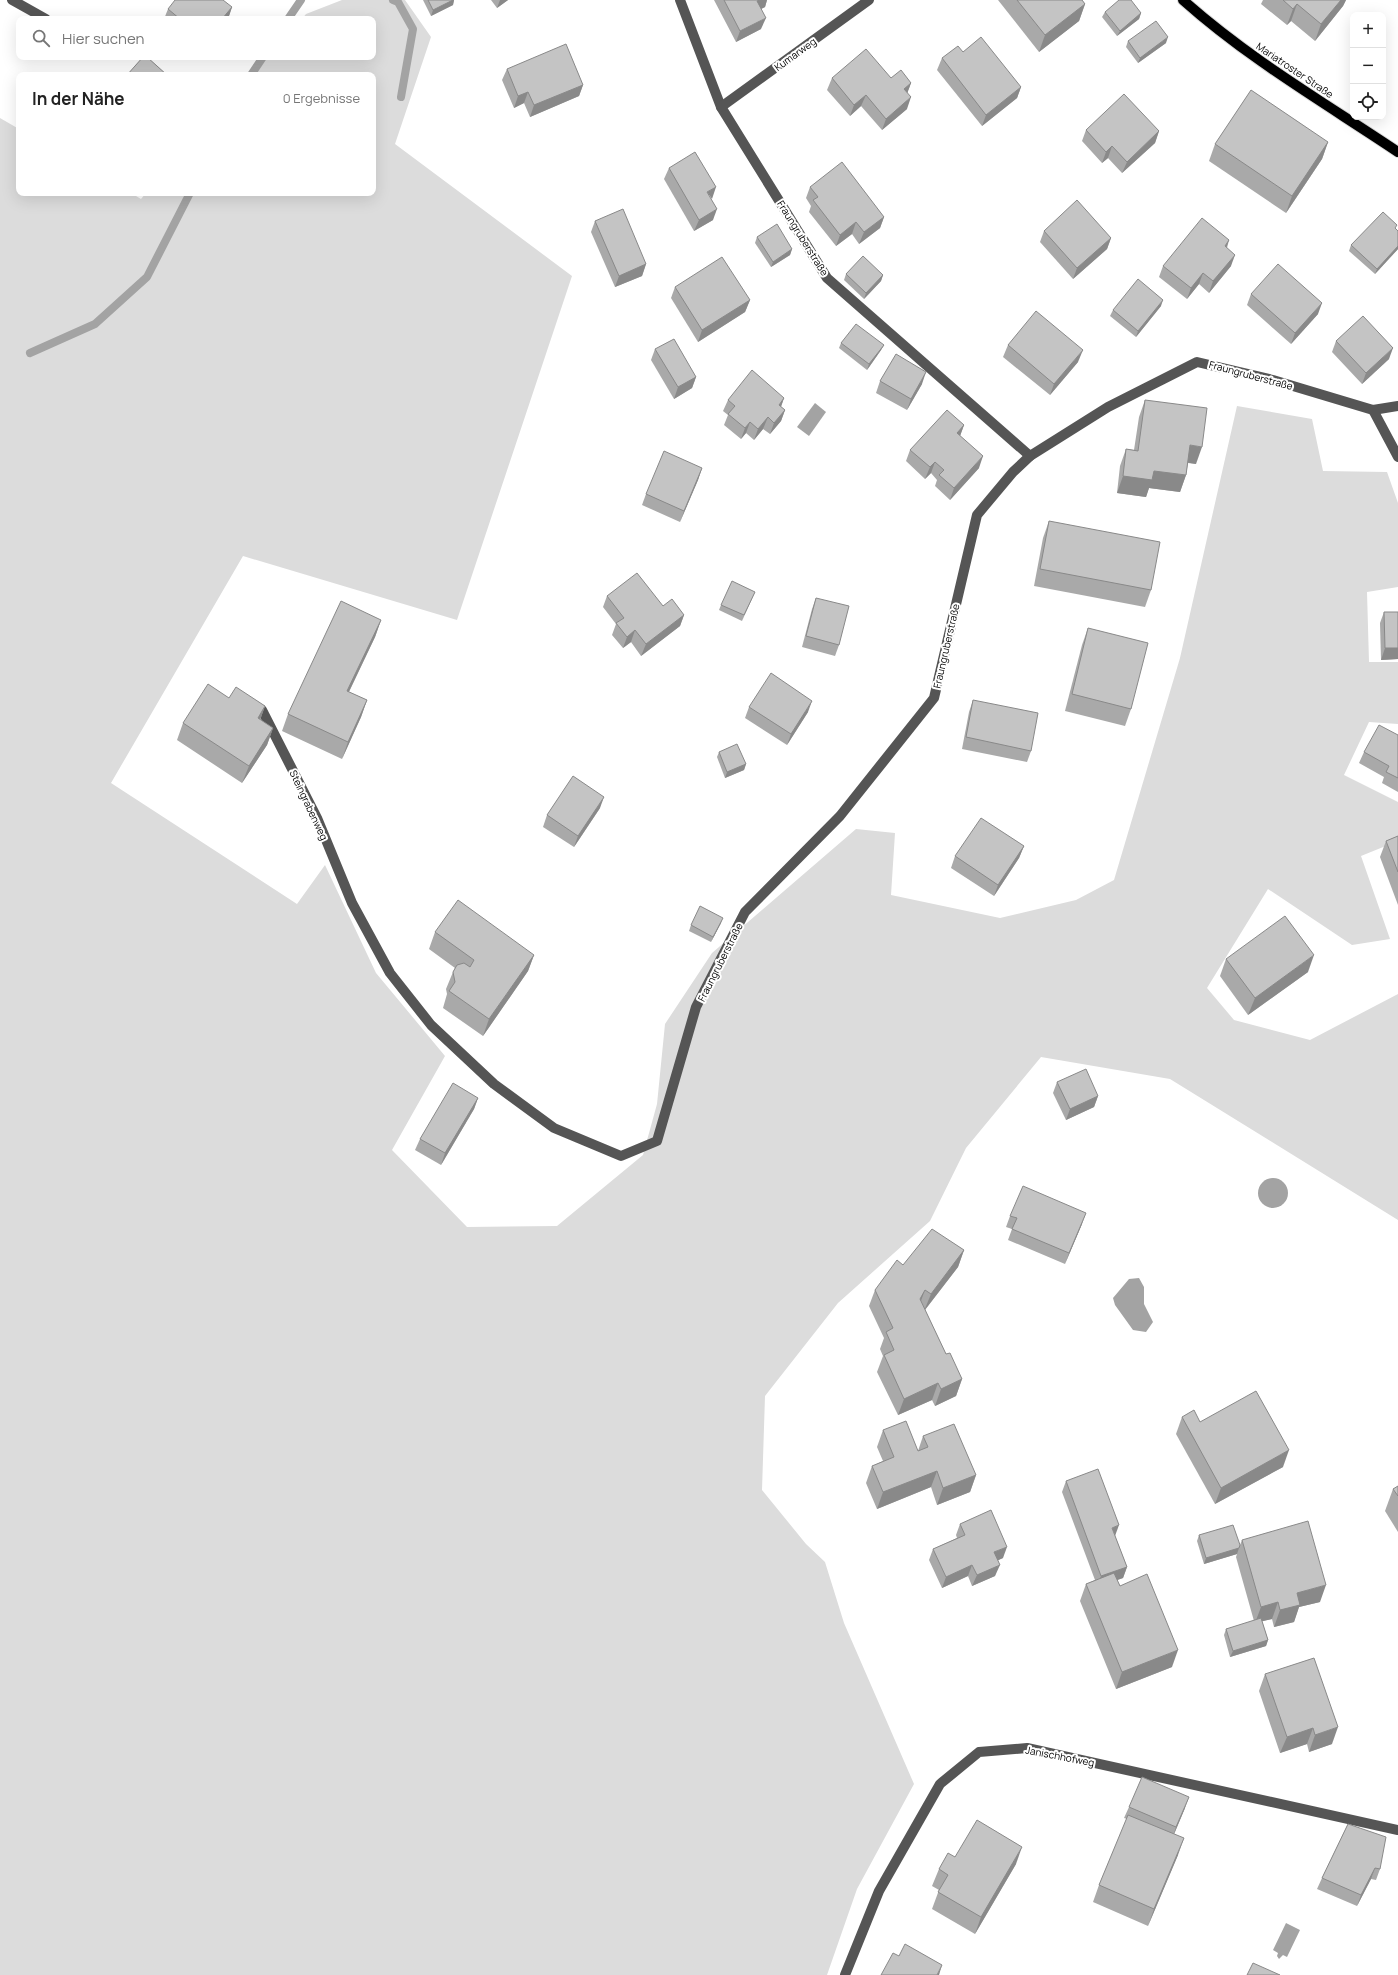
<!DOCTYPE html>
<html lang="de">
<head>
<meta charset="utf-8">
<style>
  body { margin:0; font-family:Manrope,sans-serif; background:#f2f2f2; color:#222 }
  .controls { position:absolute; right:12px; top:12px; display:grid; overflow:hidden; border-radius:8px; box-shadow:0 4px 16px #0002 }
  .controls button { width:36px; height:36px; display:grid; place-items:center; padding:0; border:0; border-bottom:1px solid #e0e0e0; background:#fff; color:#222; font:20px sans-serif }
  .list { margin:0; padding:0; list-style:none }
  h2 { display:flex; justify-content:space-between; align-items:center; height:52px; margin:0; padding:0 16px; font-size:17px }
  h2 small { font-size:13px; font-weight:400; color:#767676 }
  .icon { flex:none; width:22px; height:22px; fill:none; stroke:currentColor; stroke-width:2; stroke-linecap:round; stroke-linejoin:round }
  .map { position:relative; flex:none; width:1398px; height:1975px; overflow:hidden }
  .search { position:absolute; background:#fff; box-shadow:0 4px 16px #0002; left:16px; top:16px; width:360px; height:44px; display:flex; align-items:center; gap:10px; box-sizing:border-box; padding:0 14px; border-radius:8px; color:#767676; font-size:15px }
  .panel { position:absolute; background:#fff; box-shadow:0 4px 16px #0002; left:16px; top:72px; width:360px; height:124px; border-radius:8px }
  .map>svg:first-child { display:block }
</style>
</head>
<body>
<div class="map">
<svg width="1398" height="1975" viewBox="0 0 1398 1975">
  <rect width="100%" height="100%" fill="#fff"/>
  <!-- green -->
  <path fill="#dcdcdc" d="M342 0H405L431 37 395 144 572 276 457 620 243 556 111 783 297 904 325 865 376 973 445 1056 392 1150 467 1227 557 1226 643 1155 657 1104 665 1024 712 953 856 829 895 833 891 895 1000 918 1076 900 1114 880 1180 658 1237 406 1312 419 1323 471 1387 472 1398 503V587L1367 592 1369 662H1398V724L1369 722 1344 775 1398 802V841L1361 856 1390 939 1352 945 1268 889 1207 988 1234 1020 1310 1040 1398 994V1220L1170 1079 1041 1057 966 1148 930 1221 838 1303 765 1396 762 1490 806 1544 825 1562 844 1623 914 1784 857 1889 827 1975H0V118L19 129V193H131L141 199 146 193H373V75H252L268 57H373V19H302L306 14Z"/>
  <!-- water -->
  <g fill="#a3a3a3">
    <path d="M815 403 826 412 809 436 797 427Z"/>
    <circle cx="1273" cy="1193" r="15"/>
    <path d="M1139 1278 1144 1287V1304L1153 1322 1146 1332 1133 1330 1115 1305 1113 1298 1129 1279Z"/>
    <path d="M1286 1923 1300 1930 1287 1957 1283 1955 1279 1959 1277 1956 1278 1953 1273 1950Z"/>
  </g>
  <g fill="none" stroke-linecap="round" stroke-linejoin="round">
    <!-- stream -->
    <g stroke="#a3a3a3" stroke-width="8">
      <path d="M393 0 398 2 413 29 401 97"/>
      <path d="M288 19 301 0"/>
      <path d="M251 75 263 57"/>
      <path d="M30 353 95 324 147 277 190 193"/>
    </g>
    <!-- major casing -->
    <g stroke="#dbdbdb" stroke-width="12">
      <path id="major" d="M1183 0C1249 59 1325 103 1398 152"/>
    </g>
    <!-- minor -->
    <g stroke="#555" stroke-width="10">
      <path d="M12 0 46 19"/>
      <path d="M680 0 721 107 827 278 1030 456 1108 407 1197 362 1273 380 1373 410 1398 406"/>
      <path d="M721 107 869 0"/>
      <path d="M1373 410 1398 457"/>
      <path d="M262 710 317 818 352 903 390 973 431 1025 494 1084 554 1128 621 1156 657 1141 696 1007 745 912 840 816 934 698 977 515 1013 472 1030 456"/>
      <path d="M845 1975 879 1891 940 1784 979 1752 1027 1748 1398 1830"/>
    </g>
    <!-- major -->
    <use href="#major" stroke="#000" stroke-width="10"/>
  </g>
  <!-- wall -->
  <g fill="#a9a9a9">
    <path d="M423 0H454L453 5 431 16Z"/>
    <path d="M491 0H508L497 8Z"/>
    <path d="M714 0H767L765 7 761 9V29L736 42Z"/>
    <path d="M998 0H1082L1085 4 1079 21 1039 52Z"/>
    <path d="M1263 0H1346L1343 6 1315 41 1291 21 1287 25 1261 4Z"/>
    <path d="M232 7 228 19H164L168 9Z"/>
    <path d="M1105 12 1141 13 1139 19 1117 36 1102 17Z"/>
    <path d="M1128 41 1166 43 1138 63 1126 47Z"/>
    <path d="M963 52 1021 87 1017 98 982 126 937 70 942 58Z"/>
    <path d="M507 69 583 85 579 96 530 117 524 103 514 108 502 80Z"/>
    <path d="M832 78H891L911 83 907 93V109L882 130 861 106 850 116 827 90Z"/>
    <path d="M1086 130 1159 131 1155 143 1122 173 1108 158 1102 163 1082 141Z"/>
    <path d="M1328 142 1322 159 1286 213 1209 161 1215 144Z"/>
    <path d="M669 168 711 199 713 220 694 231 664 179Z"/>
    <path d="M810 187 884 217 880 228 859 244 852 234 836 246 809 212 811 206 806 198Z"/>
    <path d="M595 221 646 264 642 276 615 287 591 232Z"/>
    <path d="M1396 230 1398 231V249L1375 274 1349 251 1351 245Z"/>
    <path d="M1044 231 1111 238 1107 249 1073 279 1040 242Z"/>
    <path d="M757 237 792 249 790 255 771 267 755 243Z"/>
    <path d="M1229 240 1227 248 1231 266 1209 293 1199 284 1187 299 1159 277 1163 266Z"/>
    <path d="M846 274 883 275 881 281 864 299 844 280Z"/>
    <path d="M675 287 750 300 745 312 698 342 671 298Z"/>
    <path d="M1251 294 1318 314 1291 344 1247 305Z"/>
    <path d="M1161 306 1136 337 1110 316 1113 310Z"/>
    <path d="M1336 341 1389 359 1362 384 1332 352Z"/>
    <path d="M841 343 884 345 881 350 867 370 839 348Z"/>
    <path d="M1008 345 1078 362 1050 395 1003 357Z"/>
    <path d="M655 349 696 377 692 388 674 399 651 360Z"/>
    <path d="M880 381 922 384 907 410 876 393Z"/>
    <path d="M784 398 781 407 785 410 781 421 770 434 763 429 754 440 746 433 741 439 724 425 728 415 723 411 728 400Z"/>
    <path d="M1145 400 1196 464 1188 463 1186 475 1180 492 1149 488 1146 497 1117 493 1120 466 1126 449 1134 450 1139 417Z"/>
    <path d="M964 425 960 436 979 468 950 500 935 486 937 480 931 473 925 479 906 461 910 450Z"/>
    <path d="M702 468 698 480 680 522 642 505 646 494Z"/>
    <path d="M1049 521 1151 590 1145 607 1034 586 1043 538Z"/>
    <path d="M755 592 742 621 719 610 721 605Z"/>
    <path d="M607 596 663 606 684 615 680 626 641 656 631 642 623 648 612 635 616 624 603 607Z"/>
    <path d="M816 598 839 645 835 656 802 647 812 609Z"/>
    <path d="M1384 612 1398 659 1381 660 1380 623Z"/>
    <path d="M381 620 375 637 349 692 367 700 361 717 342 759 282 731 288 714Z"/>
    <path d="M1088 628 1131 709 1125 726 1065 711 1082 645Z"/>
    <path d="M229 698 265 706 260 720 273 728 267 745 242 783 177 740 183 723Z"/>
    <path d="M973 700 1031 751 1027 762 962 749 969 712Z"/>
    <path d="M749 707 808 712 787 745 745 718Z"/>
    <path d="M1398 735V792L1382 783 1384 777 1359 763 1364 752Z"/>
    <path d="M719 752 746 764 744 770 725 778 717 757Z"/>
    <path d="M600 808 574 847 543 827 547 815Z"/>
    <path d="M1398 836V905L1380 857 1386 841Z"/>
    <path d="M1024 846 1019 858 994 896 951 868 955 856Z"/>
    <path d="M721 923 711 942 689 931 691 925Z"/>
    <path d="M435 932 534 955 528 971 483 1036 443 1008 447 994 446 989 453 972 455 968 429 949Z"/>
    <path d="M1226 959 1308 972 1248 1015 1220 976Z"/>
    <path d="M1057 1082 1098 1096 1094 1107 1066 1120 1053 1093Z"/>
    <path d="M478 1098 474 1109 441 1165 415 1150 420 1139Z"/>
    <path d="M1010 1216 1082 1224 1065 1264 1008 1240 1012 1229 1006 1227Z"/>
    <path d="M964 1250 958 1267 925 1310 946 1354 962 1379 956 1396 935 1406 932 1400 898 1415 877 1372 883 1356 880 1349 884 1338 869 1306 875 1290 903 1265Z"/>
    <path d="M1182 1417 1200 1422 1283 1467 1215 1504 1176 1434Z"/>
    <path d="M883 1430 918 1451 923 1436 976 1475 970 1492 937 1505 931 1487 877 1509 866 1483 872 1466 883 1461 877 1447Z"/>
    <path d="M1066 1481 1115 1536 1127 1567 1123 1578 1117 1580 1120 1586 1172 1667 1116 1689 1080 1601 1086 1584 1095 1580 1062 1492Z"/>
    <path d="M1398 1486V1532L1385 1511 1393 1489Z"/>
    <path d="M960 1524 1003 1558 998 1560 995 1576 972 1586 968 1576 942 1588 929 1560 933 1549 957 1538 956 1535Z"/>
    <path d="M1199 1535 1240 1545 1242 1540 1320 1602 1299 1607 1294 1622 1274 1627 1272 1619 1262 1621 1268 1640 1266 1646 1230 1657 1224 1635 1226 1629 1254 1621 1236 1557 1237 1554 1204 1564 1197 1541Z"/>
    <path d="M1265 1674 1332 1744 1309 1752 1307 1744 1280 1753 1259 1691Z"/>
    <path d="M1129 1807 1185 1808 1174 1834 1178 1855 1148 1926 1093 1902 1099 1885 1127 1819 1124 1818Z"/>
    <path d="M1348 1824 1380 1869 1376 1880 1371 1879 1357 1906 1317 1889 1322 1878Z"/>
    <path d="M955 1857 1016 1864 975 1934 932 1909 939 1890 932 1886 939 1869Z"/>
  </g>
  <!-- shaded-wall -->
  <g fill="#898989">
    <path d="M453 0H454L453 5 431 16 433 10Z"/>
    <path d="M500 0H508L497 8Z"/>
    <path d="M760 0H767L765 7 753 13 757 1Z"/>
    <path d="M1341 0H1346L1343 6 1315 41 1321 24Z"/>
    <path d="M1085 4 1079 21 1039 52 1045 35Z"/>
    <path d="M1297 4 1291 21 1287 25 1293 9Z"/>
    <path d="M232 7 228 19H222Z"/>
    <path d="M1141 13 1139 19 1117 36 1120 31Z"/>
    <path d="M766 18 761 29 736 42 740 31Z"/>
    <path d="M1168 37 1166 43 1138 63 1140 58Z"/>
    <path d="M911 83 907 94 904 89Z"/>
    <path d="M583 85 579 96 530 117 534 105Z"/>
    <path d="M1021 87 1017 98 982 126 986 115Z"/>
    <path d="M528 92 524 103 514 108 518 96Z"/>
    <path d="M866 95 861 106 850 116 854 105Z"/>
    <path d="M911 97 907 109 882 130 886 119Z"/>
    <path d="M1159 131 1155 143 1122 173 1127 162Z"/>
    <path d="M1328 142 1322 159 1286 213 1292 196Z"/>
    <path d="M1112 146 1108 158 1102 163 1106 152Z"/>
    <path d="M716 187 712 199 707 192Z"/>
    <path d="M717 209 713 220 694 231 699 220Z"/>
    <path d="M884 217 880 228 859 244 864 232Z"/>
    <path d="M856 222 852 234 836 246 840 235Z"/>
    <path d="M1111 238 1107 249 1073 279 1077 268Z"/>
    <path d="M1229 240 1225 251V246Z"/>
    <path d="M1398 246V249L1375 274 1377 269Z"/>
    <path d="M792 249 790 255 771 267 773 262Z"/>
    <path d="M1235 255 1231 266 1209 293 1213 281Z"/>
    <path d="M646 264 642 276 615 287 619 276Z"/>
    <path d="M1203 273 1199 284 1187 299 1191 288Z"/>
    <path d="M883 275 881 281 864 299 866 293Z"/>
    <path d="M750 300 745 312 698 342 702 330Z"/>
    <path d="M1163 300 1161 306 1136 337 1138 331Z"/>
    <path d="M1322 303 1318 314 1291 344 1295 333Z"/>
    <path d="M884 345 881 350 867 370 869 364Z"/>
    <path d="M1393 348 1389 359 1362 384 1366 373Z"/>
    <path d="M1083 350 1078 362 1050 395 1054 384Z"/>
    <path d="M926 372 922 384 907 410 911 399Z"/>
    <path d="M696 377 692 388 674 399 678 387Z"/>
    <path d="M784 398 780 409 779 405Z"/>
    <path d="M785 410 781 421 770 434 774 423Z"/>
    <path d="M768 417 763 429 754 440 758 429Z"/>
    <path d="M750 422 746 433 741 439 745 428Z"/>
    <path d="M964 425 960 436 957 433Z"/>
    <path d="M1190 445 1202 447 1196 464 1184 462Z"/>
    <path d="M983 456 979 468 950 500 954 488Z"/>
    <path d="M935 462 931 473 925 479 930 467Z"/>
    <path d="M702 468 698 480 680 522 684 511Z"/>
    <path d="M1154 471 1186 475 1180 492 1149 488 1146 497 1117 493 1123 476Z"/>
    <path d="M684 615 680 626 641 656 646 644Z"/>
    <path d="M381 620 375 637 341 708 347 691Z"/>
    <path d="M635 630 631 642 623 648 627 637Z"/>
    <path d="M1385 648H1398V659L1381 660Z"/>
    <path d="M367 700 361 717 342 759 348 742Z"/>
    <path d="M812 701 808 712 787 745 791 734Z"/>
    <path d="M265 706 259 723 258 718Z"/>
    <path d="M273 728 267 745 242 783 249 766Z"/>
    <path d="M746 764 744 770 725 778 727 772Z"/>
    <path d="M604 797 600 808 574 847 578 836Z"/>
    <path d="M1024 846 1019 858 994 896 998 885Z"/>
    <path d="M723 918 721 923 711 942 713 937Z"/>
    <path d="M534 955 528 971 483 1036 489 1019Z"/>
    <path d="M1314 955 1308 972 1248 1015 1255 998Z"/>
    <path d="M1098 1096 1094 1107 1066 1120 1070 1109Z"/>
    <path d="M478 1098 474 1109 441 1165 445 1153Z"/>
    <path d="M1086 1213 1082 1224 1065 1264 1069 1253Z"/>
    <path d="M964 1250 958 1267 924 1311 931 1294Z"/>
    <path d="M925 1290 919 1306 920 1299Z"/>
    <path d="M962 1379 956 1396 935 1406 941 1389Z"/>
    <path d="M938 1383 932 1400 898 1415 904 1399Z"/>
    <path d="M1289 1450 1283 1467 1215 1504 1221 1488Z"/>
    <path d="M937 1471 931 1487 877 1509 883 1492Z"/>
    <path d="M976 1475 970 1492 937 1505 943 1488Z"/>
    <path d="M1119 1525 1115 1536 1112 1528Z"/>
    <path d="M1007 1547 1003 1558 990 1564 994 1552Z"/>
    <path d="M1239 1548 1237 1554 1204 1564 1206 1558Z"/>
    <path d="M972 1565 968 1576 942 1588 946 1577Z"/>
    <path d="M1000 1565 995 1576 972 1586 977 1575Z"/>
    <path d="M1127 1567 1123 1578 1097 1587 1101 1576Z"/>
    <path d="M1326 1585 1320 1602 1299 1607 1294 1622 1274 1627 1280 1610 1297 1593Z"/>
    <path d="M1278 1602 1272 1619 1255 1623 1261 1607Z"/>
    <path d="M1268 1640 1266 1646 1230 1657 1233 1651Z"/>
    <path d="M1178 1650 1172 1667 1116 1689 1122 1672Z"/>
    <path d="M1338 1727 1332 1744 1309 1752 1315 1735Z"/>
    <path d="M1313 1728 1307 1744 1280 1753 1287 1737Z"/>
    <path d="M1189 1797 1185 1808 1172 1839 1176 1827Z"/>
    <path d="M1184 1838 1178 1855 1148 1926 1154 1909Z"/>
    <path d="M1022 1847 1016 1864 975 1934 981 1917Z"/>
    <path d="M1375 1868 1371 1879 1357 1906 1361 1895Z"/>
    <path d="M942 1965 939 1975H937Z"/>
  </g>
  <!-- building -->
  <g fill="#c4c4c4" stroke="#898989">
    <path d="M175 0H223L232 7 222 19H180L168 9Z"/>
    <path d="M428 0H453L433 10Z"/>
    <path d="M724 0H760L757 1 766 18 740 31Z"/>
    <path d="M1017 0H1082L1085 4 1045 35Z"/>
    <path d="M1119 0H1131L1141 13 1120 31 1105 12Z"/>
    <path d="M1283 0H1341L1321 24 1297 4 1293 9Z"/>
    <path d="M1156 21 1168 37 1140 58 1128 41Z"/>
    <path d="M981 37 1021 87 986 115 942 58 958 46 963 52Z"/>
    <path d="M566 44 583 85 534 105 528 92 518 96 507 69Z"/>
    <path d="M866 49 891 78 901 70 911 83 904 89 911 97 886 119 866 95 854 105 832 78Z"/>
    <path d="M143 57H147L167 75H127Z"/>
    <path d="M1251 90 1328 142 1292 196 1215 144Z"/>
    <path d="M1124 94 1159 131 1127 162 1112 146 1106 152 1086 130Z"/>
    <path d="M695 152 716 187 707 192 717 209 699 220 669 168Z"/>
    <path d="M842 162 884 217 864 232 856 222 840 235 813 200 818 197 810 187Z"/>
    <path d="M1077 200 1111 238 1077 268 1044 231Z"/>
    <path d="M623 209 646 264 619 276 595 221Z"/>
    <path d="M1383 212 1397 225 1395 228 1398 231V246L1377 269 1351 245Z"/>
    <path d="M1202 218 1229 240 1225 246 1235 255 1213 281 1203 273 1191 288 1163 266Z"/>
    <path d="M777 224 792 249 773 262 757 237Z"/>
    <path d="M863 256 883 275 866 293 846 274Z"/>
    <path d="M722 257 750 300 702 330 675 287Z"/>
    <path d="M1278 264 1322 303 1295 333 1251 294Z"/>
    <path d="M1138 279 1163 300 1138 331 1113 310Z"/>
    <path d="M1036 311 1083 350 1054 384 1008 345Z"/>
    <path d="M1363 316 1393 348 1366 373 1336 341Z"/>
    <path d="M856 324 884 345 869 364 841 343Z"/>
    <path d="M674 339 696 377 678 387 655 349Z"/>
    <path d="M896 354 926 372 911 399 880 381Z"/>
    <path d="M752 370 784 398 779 405 785 410 774 423 768 417 758 429 750 422 745 428 728 414 735 406 728 400Z"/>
    <path d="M1145 400 1207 408 1202 447 1190 445 1186 475 1154 471 1152 480 1123 476 1126 449 1138 451Z"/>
    <path d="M947 410 964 425 957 433 983 456 954 488 939 475 944 470 935 462 930 467 910 450Z"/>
    <path d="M664 451 702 468 684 511 646 494Z"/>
    <path d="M1049 521 1160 542 1151 590 1040 569Z"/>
    <path d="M637 573 663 606 672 599 684 615 646 644 635 630 627 637 616 623 624 618 607 596Z"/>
    <path d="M732 581 755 592 744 615 721 605Z"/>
    <path d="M816 598 849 606 839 645 806 636Z"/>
    <path d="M341 601 381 620 347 691 367 700 348 742 288 714Z"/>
    <path d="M1384 612H1398V648H1385Z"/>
    <path d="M1088 628 1148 643 1131 709 1072 694Z"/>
    <path d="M771 673 812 701 791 734 749 707Z"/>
    <path d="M208 684 229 698 236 687 265 706 258 718 273 728 249 766 183 723Z"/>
    <path d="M973 700 1038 713 1031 751 966 737Z"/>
    <path d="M1379 725 1398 735V778L1386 772 1389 766 1364 752Z"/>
    <path d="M737 744 746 764 727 772 719 752Z"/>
    <path d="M573 776 604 797 578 836 547 815Z"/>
    <path d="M981 818 1024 846 998 885 955 856Z"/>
    <path d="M1398 836V872L1386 841Z"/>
    <path d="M458 900 534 955 489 1019 449 991 455 982 453 972 457 965 464 963 470 967 474 960 435 932Z"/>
    <path d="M700 906 723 918 713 937 691 925Z"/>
    <path d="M1285 916 1314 955 1255 998 1226 959Z"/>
    <path d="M1086 1069 1098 1096 1070 1109 1057 1082Z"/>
    <path d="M453 1083 478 1098 445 1153 420 1139Z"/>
    <path d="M1023 1186 1086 1213 1069 1253 1012 1229 1017 1218 1010 1216Z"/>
    <path d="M932 1229 964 1250 931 1294 925 1290 920 1299 946 1354 950 1353 962 1379 941 1389 938 1383 904 1399 884 1355 894 1350 886 1332 893 1328 875 1290 897 1260 903 1265Z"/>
    <path d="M1256 1391 1289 1450 1221 1488 1182 1417 1194 1410 1200 1422Z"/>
    <path d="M906 1421 918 1451 928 1447 923 1436 954 1424 976 1475 943 1488 937 1471 883 1492 872 1466 894 1457 883 1430Z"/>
    <path d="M1098 1469 1119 1525 1112 1528 1127 1567 1101 1576 1066 1481Z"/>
    <path d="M1398 1486V1496L1393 1489Z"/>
    <path d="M991 1510 1007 1547 994 1552 1000 1565 977 1575 972 1565 946 1577 933 1549 965 1535 960 1524Z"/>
    <path d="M1308 1521 1326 1585 1297 1593 1300 1605 1280 1610 1278 1602 1261 1607 1242 1540Z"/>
    <path d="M1233 1525 1240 1545 1239 1548 1206 1558 1199 1535Z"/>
    <path d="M1114 1573 1120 1586 1147 1574 1178 1650 1122 1672 1086 1584Z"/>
    <path d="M1261 1618 1268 1640 1233 1651 1226 1629Z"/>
    <path d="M1314 1658 1338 1727 1315 1735 1313 1728 1287 1737 1265 1674Z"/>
    <path d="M1142 1777 1189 1797 1176 1827 1129 1807Z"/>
    <path d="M1128 1815 1184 1838 1154 1909 1099 1885Z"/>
    <path d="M977 1820 1022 1847 981 1917 938 1892 948 1875 939 1869 948 1853 955 1857Z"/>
    <path d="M1348 1824 1386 1837 1380 1869 1375 1868 1361 1895 1322 1878Z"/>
    <path d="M905 1944 942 1965 937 1975H881L893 1953 899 1956Z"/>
    <path d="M1253 1963 1280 1975H1247Z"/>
  </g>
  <g text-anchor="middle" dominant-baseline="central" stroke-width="4" stroke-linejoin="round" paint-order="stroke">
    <!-- street labels -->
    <g font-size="10" fill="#000" stroke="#fff">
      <text transform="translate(795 54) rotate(-36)">Kumarweg</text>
      <text transform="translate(1295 70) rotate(34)">Mariatroster Straße</text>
      <text transform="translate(803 238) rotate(58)">Fraungruberstraße</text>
      <text transform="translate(1251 375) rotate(15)">Fraungruberstraße</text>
      <text transform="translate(946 646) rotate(-77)">Fraungruberstraße</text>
      <text transform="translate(309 805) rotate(65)">Steingrabenweg</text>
      <text transform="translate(720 962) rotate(-63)">Fraungruberstraße</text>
      <text transform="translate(1060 1756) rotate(11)">Janischhofweg</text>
    </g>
  </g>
</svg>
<div class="controls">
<button>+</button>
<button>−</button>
<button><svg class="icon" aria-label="locate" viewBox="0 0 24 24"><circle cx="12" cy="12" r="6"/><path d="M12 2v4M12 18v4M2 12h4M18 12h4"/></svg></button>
</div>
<div class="search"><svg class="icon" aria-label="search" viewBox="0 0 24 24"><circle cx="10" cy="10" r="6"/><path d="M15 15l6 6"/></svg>Hier suchen</div>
<section class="panel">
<h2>In der Nähe<small>0 Ergebnisse</small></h2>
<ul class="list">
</ul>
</section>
</div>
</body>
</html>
